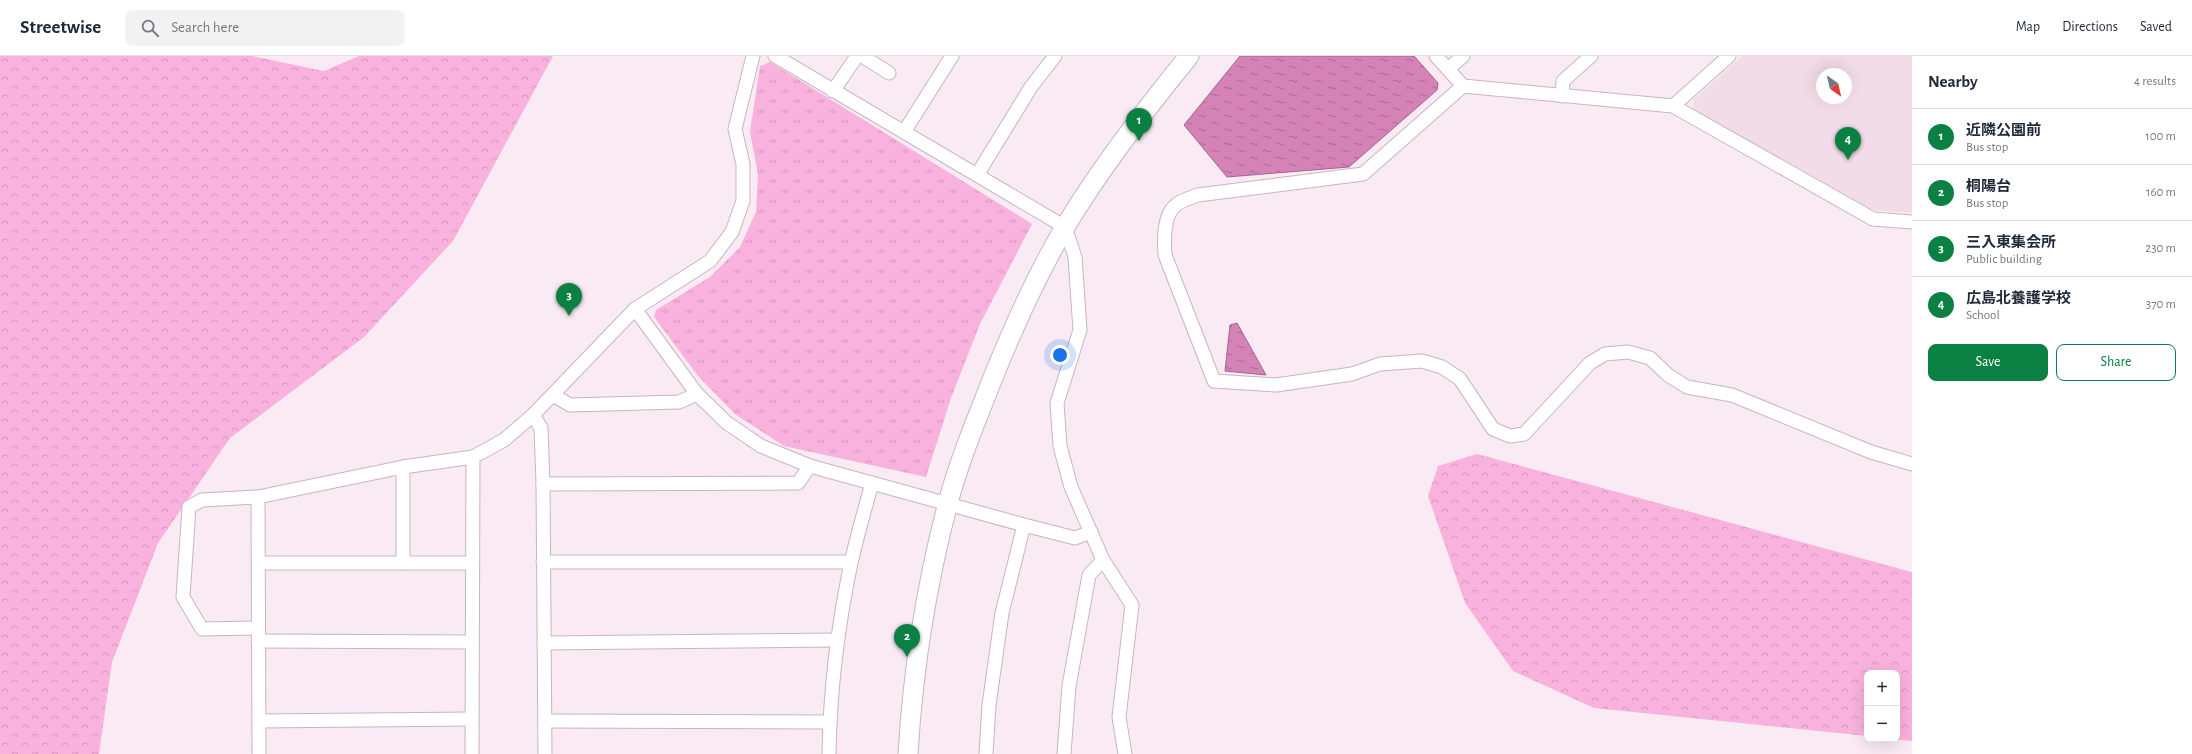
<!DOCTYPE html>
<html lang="en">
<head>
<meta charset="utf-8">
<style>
  body { margin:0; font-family:"Alegreya Sans","Noto Sans JP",sans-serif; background:#f2f2f3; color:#1f2937 }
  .controls { position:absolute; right:12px; bottom:12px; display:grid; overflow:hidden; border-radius:8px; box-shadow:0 4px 16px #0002 }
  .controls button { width:36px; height:36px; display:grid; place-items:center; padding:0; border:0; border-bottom:1px solid #e0e1e3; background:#fff; color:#1f2937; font:20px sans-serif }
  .compass { position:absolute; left:1816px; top:12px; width:36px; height:36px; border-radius:50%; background:#fff; box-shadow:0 4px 16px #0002; rotate:146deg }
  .you { position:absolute; left:1060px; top:299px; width:14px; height:14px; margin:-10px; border:3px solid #fff; border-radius:50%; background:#1a73e8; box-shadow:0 0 0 6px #1a73e833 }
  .badge { display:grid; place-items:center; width:26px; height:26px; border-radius:50%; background:#0b8043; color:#fff; font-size:13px; font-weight:700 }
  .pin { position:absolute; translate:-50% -33px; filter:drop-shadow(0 1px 2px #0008) }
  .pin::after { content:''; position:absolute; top:21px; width:14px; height:12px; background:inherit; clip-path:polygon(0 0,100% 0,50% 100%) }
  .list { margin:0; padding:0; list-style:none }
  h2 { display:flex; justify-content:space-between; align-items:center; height:52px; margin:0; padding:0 16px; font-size:17px }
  h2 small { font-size:13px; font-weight:400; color:#747a83 }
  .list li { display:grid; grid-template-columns:26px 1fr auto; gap:12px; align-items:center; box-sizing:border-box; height:56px; padding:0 16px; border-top:1px solid #e0e1e3 }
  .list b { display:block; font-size:15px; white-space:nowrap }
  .list p { margin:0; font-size:13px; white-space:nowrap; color:#747a83 }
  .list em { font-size:13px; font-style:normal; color:#747a83 }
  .actions { display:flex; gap:8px; padding:12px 16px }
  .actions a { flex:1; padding:9px 0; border:1px solid #0b8043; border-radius:8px; text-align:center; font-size:14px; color:#0b8043 }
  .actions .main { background:#0b8043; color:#fff }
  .icon { flex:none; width:22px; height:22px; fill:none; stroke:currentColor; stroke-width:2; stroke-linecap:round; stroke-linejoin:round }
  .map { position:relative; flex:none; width:1912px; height:698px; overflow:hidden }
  header { display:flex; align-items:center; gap:24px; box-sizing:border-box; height:56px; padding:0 20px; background:#fff; border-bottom:1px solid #e0e1e3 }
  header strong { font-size:19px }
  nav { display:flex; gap:22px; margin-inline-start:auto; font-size:14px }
  .search { width:280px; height:36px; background:#f2f2f3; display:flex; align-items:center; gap:10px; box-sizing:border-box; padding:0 14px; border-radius:8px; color:#747a83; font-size:15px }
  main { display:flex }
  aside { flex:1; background:#fff }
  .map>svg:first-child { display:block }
</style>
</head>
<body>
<header>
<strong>Streetwise</strong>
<div class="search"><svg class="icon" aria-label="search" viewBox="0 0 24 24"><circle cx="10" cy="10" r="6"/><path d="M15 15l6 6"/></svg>Search here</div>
<nav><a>Map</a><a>Directions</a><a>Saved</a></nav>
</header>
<main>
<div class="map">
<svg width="1912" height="698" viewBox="0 0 1912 698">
  <defs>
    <pattern id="forest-crowns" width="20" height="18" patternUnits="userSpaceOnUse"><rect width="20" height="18" fill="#f8b2dd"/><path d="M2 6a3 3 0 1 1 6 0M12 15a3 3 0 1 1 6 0" fill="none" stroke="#d599be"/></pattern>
    <pattern id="park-tufts" width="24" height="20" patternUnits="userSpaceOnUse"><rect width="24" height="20" fill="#f8b2dd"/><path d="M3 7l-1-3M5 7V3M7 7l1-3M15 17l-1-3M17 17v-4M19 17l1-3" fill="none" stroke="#d599be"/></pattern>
    <pattern id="water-ripples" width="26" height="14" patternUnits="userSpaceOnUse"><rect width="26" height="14" fill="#d582b7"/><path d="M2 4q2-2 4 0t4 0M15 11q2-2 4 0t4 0" fill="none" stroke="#ad6a95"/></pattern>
  </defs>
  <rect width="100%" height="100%" fill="#f9eaf3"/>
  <!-- built -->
  <path fill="#f2dce8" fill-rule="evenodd" d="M1742 0H1912V157L1872 154 1694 55 1693 44ZM1822 18H1846V42H1822Z"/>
  <!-- forest -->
  <g fill="url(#forest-crowns)">
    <path d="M0 0H252L324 15 359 0H553L453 185 364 281 230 382 158 487 112 606 99 698H0Z"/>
    <path d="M1477 398 1912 516V685L1893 683H1897V617H1867V680L1594 652 1513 615 1465 547 1428 440 1438 410Z"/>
  </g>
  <!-- park -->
  <path fill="url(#park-tufts)" d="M770 6 1032 168 980 268 951 342 926 421 784 390 735 358 698 320 654 261 656 254 710 221 740 191 756 156 758 118 750 76 760 10Z"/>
  <!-- water -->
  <g fill="url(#water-ripples)" stroke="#a1668c">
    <path d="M1240 0H1414L1438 27 1437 34 1349 111 1227 121 1184 69Z"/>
    <path d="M1237 267 1266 319 1225 315 1230 269Z"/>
  </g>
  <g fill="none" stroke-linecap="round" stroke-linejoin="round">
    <!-- street casing -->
    <g stroke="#c5b7bf" stroke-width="15">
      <g id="street">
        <path d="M775 0 1065 171 1075 201 1080 274 1057 347 1060 390 1071 431 1103 504 1132 549 1119 661 1125 698"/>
        <path d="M862 0 889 17"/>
        <path d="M1436 0 1463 30 1673 50 1873 163 1912 166"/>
        <path d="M1448 13 1463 0"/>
        <path d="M1463 30 1363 118 1198 139C1192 141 1183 144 1177 148 1163 158 1164 183 1165 199L1214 325 1276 329 1352 318 1380 308 1422 305 1442 311 1460 323 1493 373 1510 380 1524 378 1590 307 1605 298 1628 296 1650 302 1668 319 1687 331 1732 339 1871 396 1912 408"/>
        <path d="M833 35 857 0"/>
        <path d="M1562 40 1563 25 1591 0"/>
        <path d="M1673 50 1729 0"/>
        <path d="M904 76 952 0"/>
        <path d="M977 119 1031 31 1055 0"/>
        <path d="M635 253 697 338 727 367 761 390 810 410 1024 469 1075 482 1091 476"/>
        <path d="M553 339 570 349 679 346 697 338"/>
        <path d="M533 359 541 372 543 428 545 698"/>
        <path d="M543 428 798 427 810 410"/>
        <path d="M258 441 202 444 189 451 183 541 202 573 258 572"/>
        <path d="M543 506H851"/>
        <path d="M259 507H472"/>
        <path d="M403 507V411"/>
        <path d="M258 585 472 586"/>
        <path d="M544 587 837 584"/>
        <path d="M259 665 472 663"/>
        <path d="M545 665 830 666"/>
        <path d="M259 698 258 441 403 411 473 401 504 384 533 359 635 253 710 205 732 176 743 145V108L735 73 753 0"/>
        <path d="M472 698 473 401"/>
        <path d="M829 698C830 634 838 569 851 507 857 480 865 453 872 427"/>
        <path d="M986 698 989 649 1002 557 1024 469"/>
        <path d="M1064 698 1069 630 1089 519 1103 504"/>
      </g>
    </g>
    <!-- secondary casing -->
    <g stroke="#c5b7bf" stroke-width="21">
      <path id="secondary" d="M908 698C913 613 926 530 948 447 959 405 976 365 992 324 1013 272 1036 220 1065 171 1101 111 1145 54 1189 0"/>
    </g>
    <!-- street -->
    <use href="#street" stroke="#fff" stroke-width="13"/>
    <!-- secondary -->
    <use href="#secondary" stroke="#fff" stroke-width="19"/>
  </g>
</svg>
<div class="controls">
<button>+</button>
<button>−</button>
</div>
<svg class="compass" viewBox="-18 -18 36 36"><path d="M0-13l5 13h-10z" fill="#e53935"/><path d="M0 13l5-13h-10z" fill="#747a83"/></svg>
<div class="you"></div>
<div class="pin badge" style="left:1139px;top:85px">1</div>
<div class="pin badge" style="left:907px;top:601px">2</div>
<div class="pin badge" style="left:569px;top:260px">3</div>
<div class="pin badge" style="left:1848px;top:104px">4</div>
</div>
<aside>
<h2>Nearby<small>4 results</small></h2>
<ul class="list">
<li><span class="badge">1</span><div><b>近隣公園前</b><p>Bus stop</p></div><em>100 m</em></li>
<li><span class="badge">2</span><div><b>桐陽台</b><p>Bus stop</p></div><em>160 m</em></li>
<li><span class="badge">3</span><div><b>三入東集会所</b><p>Public building</p></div><em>230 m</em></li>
<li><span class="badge">4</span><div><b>広島北養護学校</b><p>School</p></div><em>370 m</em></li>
</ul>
<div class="actions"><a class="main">Save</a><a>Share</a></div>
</aside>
</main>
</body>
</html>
